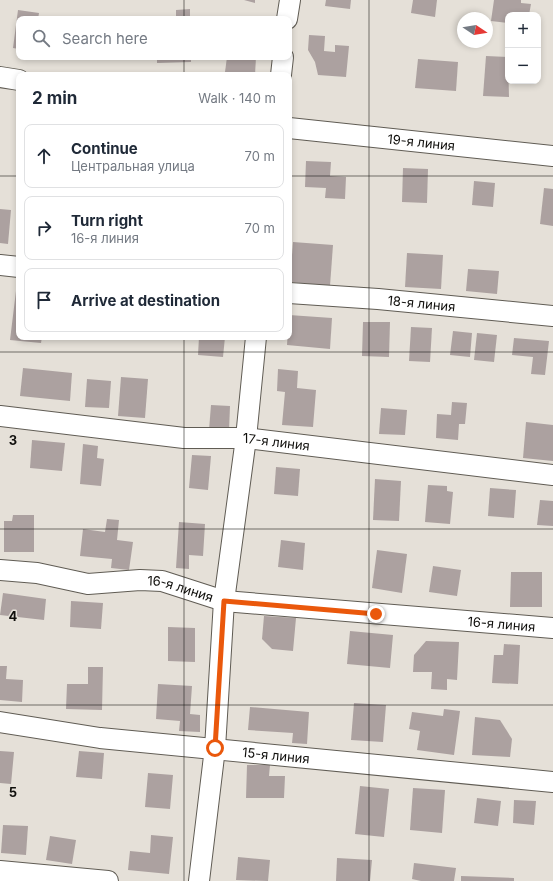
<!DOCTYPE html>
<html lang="en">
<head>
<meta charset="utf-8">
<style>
  body { margin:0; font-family:Inter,sans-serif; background:#f6f6f7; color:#1f2937 }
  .controls { position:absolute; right:12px; top:12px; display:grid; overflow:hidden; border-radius:8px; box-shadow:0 2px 6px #0003 }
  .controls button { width:36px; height:36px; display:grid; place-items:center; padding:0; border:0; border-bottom:1px solid #e0e1e3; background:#fff; color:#1f2937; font:20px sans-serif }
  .compass { position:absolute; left:457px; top:12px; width:36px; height:36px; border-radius:50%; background:#fff; box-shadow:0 2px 6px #0003; rotate:102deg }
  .stop { position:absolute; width:12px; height:12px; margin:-9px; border:3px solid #ea580c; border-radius:50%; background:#fff }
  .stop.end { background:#ea580c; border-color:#fff; box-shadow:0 1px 4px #0008 }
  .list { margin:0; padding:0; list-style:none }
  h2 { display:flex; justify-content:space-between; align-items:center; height:52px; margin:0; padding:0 16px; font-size:17px }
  h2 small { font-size:13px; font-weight:400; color:#747a83 }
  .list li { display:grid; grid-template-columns:26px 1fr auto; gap:12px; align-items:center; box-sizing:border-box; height:64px; margin:0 8px 8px; padding:0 8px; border:1px solid #e0e1e3; border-radius:8px }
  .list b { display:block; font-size:15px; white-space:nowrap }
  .list p { margin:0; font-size:13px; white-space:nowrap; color:#747a83 }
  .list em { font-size:13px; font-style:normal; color:#747a83 }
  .icon { flex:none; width:22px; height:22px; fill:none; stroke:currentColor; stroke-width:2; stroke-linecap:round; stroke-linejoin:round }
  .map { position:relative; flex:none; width:553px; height:881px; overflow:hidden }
  .search { position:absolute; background:#fff; box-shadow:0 2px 6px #0003; left:16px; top:16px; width:276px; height:44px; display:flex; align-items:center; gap:10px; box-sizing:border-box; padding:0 14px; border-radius:8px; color:#747a83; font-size:15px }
  .panel { position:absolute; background:#fff; box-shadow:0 2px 6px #0003; left:16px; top:72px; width:276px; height:268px; border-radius:8px }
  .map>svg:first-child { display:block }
</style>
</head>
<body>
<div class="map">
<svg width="553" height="881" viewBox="0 0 553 881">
  <rect width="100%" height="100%" fill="#e5e0d8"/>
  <!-- building -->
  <g fill="#aca1a0">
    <path d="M244 0H255V3Z"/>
    <path d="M326 0H351L350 9 325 6Z"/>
    <path d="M413 0H437L435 17 411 13Z"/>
    <path d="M494 0H521V3L531 4 529 15H508V23L491 21Z"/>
    <path d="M190 9V19H176V10Z"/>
    <path d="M18 10 39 13 38 19H19V49L13 48Z"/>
    <path d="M309 35 325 36 324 51 335 52V45L349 46 346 77 318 75 315 62 308 50Z"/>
    <path d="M486 56 508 57 509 97 483 96Z"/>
    <path d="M82 57H93V59Z"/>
    <path d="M157 57H191V62L157 63Z"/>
    <path d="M227 57H256L255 75 225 72Z"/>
    <path d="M418 59 458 62 456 91 415 88Z"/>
    <path d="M306 161 331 162 330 176 346 177 345 199 325 198 326 188 305 187Z"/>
    <path d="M403 168 428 169 427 203 402 202Z"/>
    <path d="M474 181 495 183 493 207 472 205Z"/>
    <path d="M544 188 553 189V226L540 224Z"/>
    <path d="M0 209 11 210 8 244 0 243Z"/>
    <path d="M293 242 333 245 330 286 290 282Z"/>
    <path d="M407 253 443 255 441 289 405 287Z"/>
    <path d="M468 269 499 271 497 294 466 291Z"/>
    <path d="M16 291H19V337H42L41 343 10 340Z"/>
    <path d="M289 315 332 318 330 349 287 345Z"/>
    <path d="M363 322H390L389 357 362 356Z"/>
    <path d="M411 327 432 328 430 362 409 361Z"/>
    <path d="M453 331 472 333 470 357 450 355Z"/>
    <path d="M477 333 497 335 494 362 474 360Z"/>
    <path d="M132 337H150V340Z"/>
    <path d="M199 337H225L223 357 198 355Z"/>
    <path d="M514 338 549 341 545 375 531 374 533 357 512 355Z"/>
    <path d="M23 368 72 373 70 401 20 396Z"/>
    <path d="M278 369 298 371 297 388 316 390 313 427 282 425 285 392 277 391Z"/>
    <path d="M121 377 148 379 145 418 118 416Z"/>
    <path d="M87 379 111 381 109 408 85 407Z"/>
    <path d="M452 402 467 403 465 424H459L458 440 436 438 437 414 451 415Z"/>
    <path d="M211 405 230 406 229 431 209 430Z"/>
    <path d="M381 408 407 410 405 435 379 434Z"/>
    <path d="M526 422 553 425V461L523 458Z"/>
    <path d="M32 440 65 443 62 471 30 468Z"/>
    <path d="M83 444 98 446 97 458 104 459 101 486 80 484Z"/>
    <path d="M192 455 211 456 208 490 189 488Z"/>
    <path d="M276 467 300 469 298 496 274 494Z"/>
    <path d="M375 479 401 481 399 521 373 520Z"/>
    <path d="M428 485 447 486V491L453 492 450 524 425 522Z"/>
    <path d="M490 488 516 490 514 518 488 516Z"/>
    <path d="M540 500 553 501V526L537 525Z"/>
    <path d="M13 515H34V552H4V521H12Z"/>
    <path d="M107 519 119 520 117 540 133 542 129 570 111 568 112 559 80 556 83 529 105 532Z"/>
    <path d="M179 522 205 524 203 556 189 555V569L176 568Z"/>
    <path d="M281 540 305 543 303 570 278 567Z"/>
    <path d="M377 550 407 554 402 593 372 588Z"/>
    <path d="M433 566 461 570 457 596 429 592Z"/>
    <path d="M511 572H542V607H510Z"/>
    <path d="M3 593 46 599 44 620 0 615Z"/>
    <path d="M71 601 103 603 101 629 70 627Z"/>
    <path d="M264 616 296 618 293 651 272 649 262 639Z"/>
    <path d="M168 627 195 628V662L168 661Z"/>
    <path d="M350 631 393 635 390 668 347 664Z"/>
    <path d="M426 641 459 642 457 680 447 679V690L431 689 432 672H413L414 655Z"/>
    <path d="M504 644 520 645 518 684 492 683 494 655H503Z"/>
    <path d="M0 666H7L6 679 23 680 22 702 0 700Z"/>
    <path d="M88 667H103L102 710 66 709 67 684H88Z"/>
    <path d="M158 684 192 686 190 714 200 715V732L179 731 180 721 156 719Z"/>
    <path d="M354 703 386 705 383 742 351 740Z"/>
    <path d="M250 707 309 712 307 744 292 743 293 733 248 730Z"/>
    <path d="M444 709 460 711 454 755 417 750 420 731 409 729 412 712 443 716Z"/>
    <path d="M475 717 500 720 512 739 510 757 472 755Z"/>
    <path d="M0 751 14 752 11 784 0 783Z"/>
    <path d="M79 751 104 753 102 779 76 777Z"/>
    <path d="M247 765H270L269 776H285L284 798H246Z"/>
    <path d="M148 773 173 775 170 809 145 807Z"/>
    <path d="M360 786 389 789 384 837 355 834Z"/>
    <path d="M413 788 445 790 442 833 410 830Z"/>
    <path d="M477 798 501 801 498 826 474 823Z"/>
    <path d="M514 800 536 801 534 825 513 823Z"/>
    <path d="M3 825 28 826 26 855 1 853Z"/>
    <path d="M151 835 173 837 169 874 128 870 130 851 150 853Z"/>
    <path d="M50 836 76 840 72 864 46 860Z"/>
    <path d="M238 857 270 860 268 881 236 880Z"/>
    <path d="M337 858 372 860 370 881H336Z"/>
    <path d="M414 863 456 868 454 881H421L412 879Z"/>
    <path d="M461 876 514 878V881H461Z"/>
  </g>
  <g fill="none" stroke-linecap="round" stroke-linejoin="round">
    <!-- minor casing -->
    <g stroke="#605c54" stroke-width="22">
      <g id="minor">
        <path d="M287 19 290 0"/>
        <path d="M281 75 283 57"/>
        <path d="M0 77 19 80"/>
        <path id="s1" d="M289 128 553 156"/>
        <path d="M0 265 19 267"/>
        <path id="s2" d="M289 293 378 299 553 316"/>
        <path id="s3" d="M0 416 184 438H246L553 475"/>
        <path id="s4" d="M0 570 37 573 88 584 140 580 162 581 224 601 553 628"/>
        <path id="s5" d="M0 722 100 738 553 782"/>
        <path d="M0 871 108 881"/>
        <path d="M199 881 215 748 224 601 246 438 256 337"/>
      </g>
    </g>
    <!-- minor -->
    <use href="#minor" stroke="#fff" stroke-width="20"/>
  </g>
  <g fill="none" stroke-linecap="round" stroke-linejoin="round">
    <!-- route -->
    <path stroke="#ea580c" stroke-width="5" d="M215 748 224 601 376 614"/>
  </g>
  <!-- grid -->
  <path fill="none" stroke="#100f0c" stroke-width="1" stroke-opacity="0.55" d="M184 0V19M369 0V881M184 57V75M0 176H19M289 176H553M184 337V881M0 352H553M0 529H553M0 705H553"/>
  <g text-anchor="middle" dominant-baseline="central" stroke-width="3" stroke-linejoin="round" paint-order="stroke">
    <!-- street labels -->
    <g font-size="13" fill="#100f0c" stroke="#e5e0d8">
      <text stroke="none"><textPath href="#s1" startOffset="133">19-я линия</textPath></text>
      <text stroke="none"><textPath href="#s2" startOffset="133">18-я линия</textPath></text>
      <text stroke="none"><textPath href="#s3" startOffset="278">17-я линия</textPath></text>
      <text stroke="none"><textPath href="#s4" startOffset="183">16-я линия</textPath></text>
      <text stroke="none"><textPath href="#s4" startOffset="507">16-я линия</textPath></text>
      <text stroke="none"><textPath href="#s5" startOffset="278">15-я линия</textPath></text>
    </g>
  </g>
  <g font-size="13" text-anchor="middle" font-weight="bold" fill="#100f0c" stroke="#e5e0d8" stroke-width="3" stroke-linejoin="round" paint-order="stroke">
    <text x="13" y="445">3</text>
    <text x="13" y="621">4</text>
    <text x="13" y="797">5</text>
  </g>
</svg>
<div class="controls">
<button>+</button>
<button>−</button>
</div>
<svg class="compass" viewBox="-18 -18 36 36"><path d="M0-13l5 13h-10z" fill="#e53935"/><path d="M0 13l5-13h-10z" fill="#747a83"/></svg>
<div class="stop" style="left:215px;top:748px"></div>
<div class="stop end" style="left:376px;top:614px"></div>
<div class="search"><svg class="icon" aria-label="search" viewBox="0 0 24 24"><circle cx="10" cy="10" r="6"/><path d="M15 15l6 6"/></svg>Search here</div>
<section class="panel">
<h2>2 min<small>Walk · 140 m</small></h2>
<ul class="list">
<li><svg class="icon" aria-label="ahead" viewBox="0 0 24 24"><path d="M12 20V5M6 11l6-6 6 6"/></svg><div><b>Continue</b><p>Центральная улица</p></div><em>70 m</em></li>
<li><svg class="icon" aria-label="right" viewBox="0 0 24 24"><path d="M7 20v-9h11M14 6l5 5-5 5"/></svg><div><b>Turn right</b><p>16-я линия</p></div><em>70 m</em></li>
<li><svg class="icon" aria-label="arrive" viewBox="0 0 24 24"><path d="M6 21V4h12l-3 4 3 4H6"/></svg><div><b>Arrive at destination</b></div></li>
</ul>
</section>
</div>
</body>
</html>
